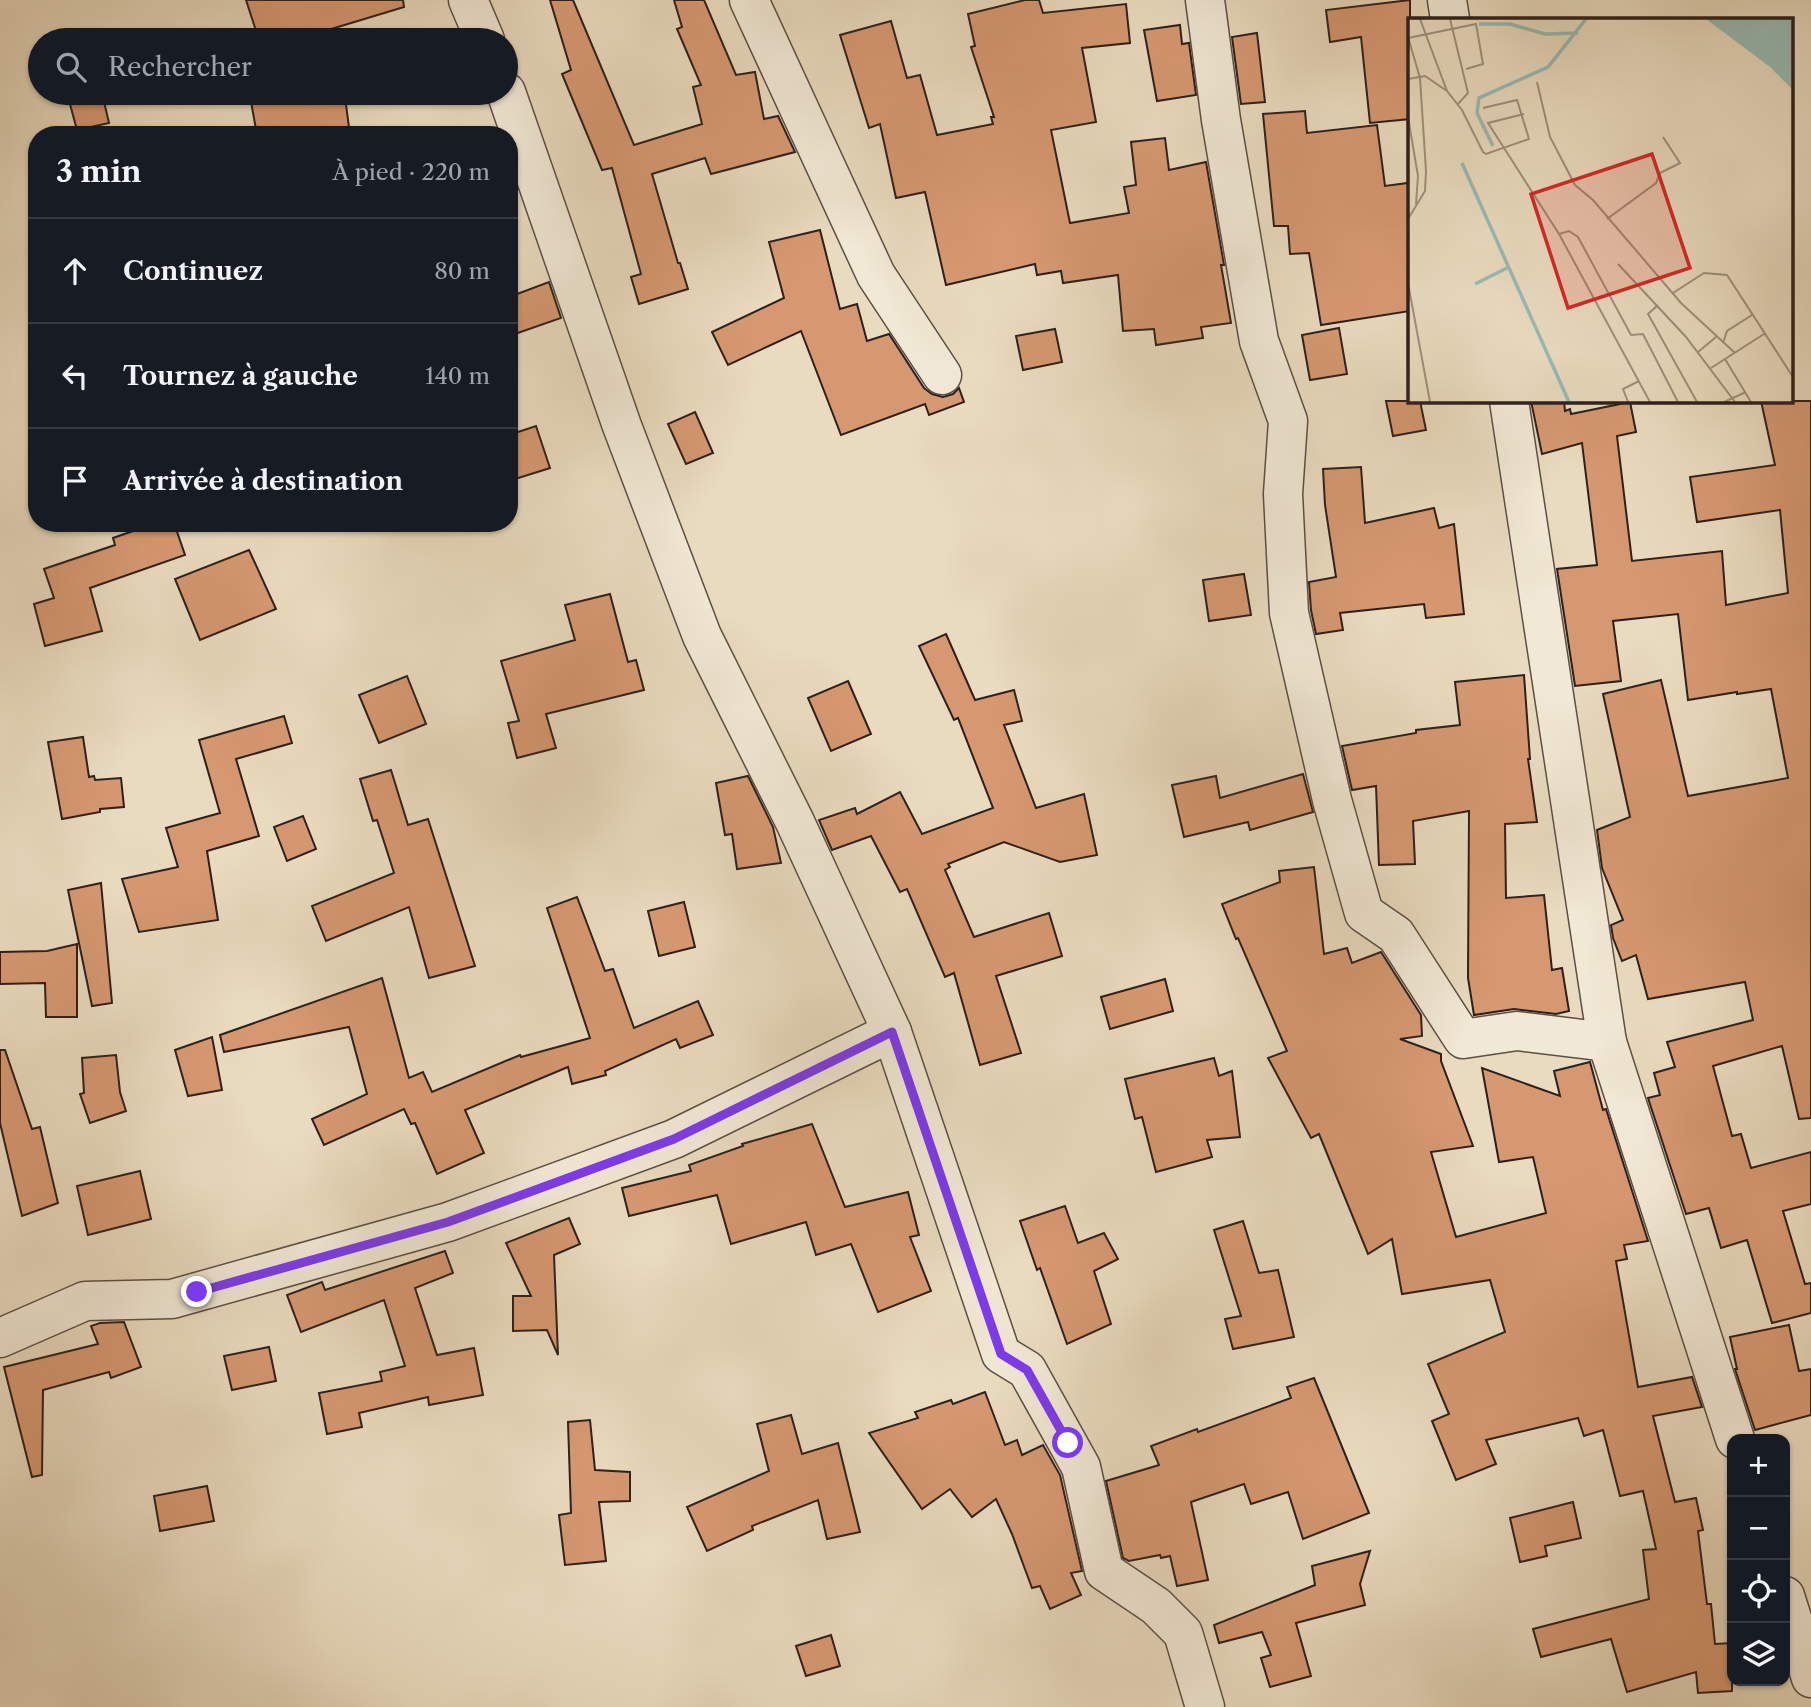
<!DOCTYPE html>
<html lang="fr">
<head>
<meta charset="utf-8">
<style>
  body { margin:0; font-family:"Libre Caslon Text",serif; background:#242831; color:#f1f3f6 }
  .controls { position:absolute; right:21px; bottom:21px; display:grid; overflow:hidden; border-radius:14px; box-shadow:0 2px 5px #0004 }
  .controls button { width:63px; height:63px; display:grid; place-items:center; padding:0; border:0; border-bottom:2px solid #363941; background:#171b24; color:#f1f3f6; font:35px sans-serif }
  .stop { position:absolute; width:21px; height:21px; margin:-16px; border:5px solid #7c3aed; border-radius:50%; background:#fff }
  .stop.end { background:#7c3aed; border-color:#fff; box-shadow:0 2px 7px #0008 }
  .list { margin:0; padding:0; list-style:none }
  h2 { display:flex; justify-content:space-between; align-items:center; height:91px; margin:0; padding:0 28px; font-size:30px }
  h2 small { font-size:23px; font-weight:400; color:#9ea1a6 }
  .list li { display:grid; grid-template-columns:46px 1fr auto; gap:21px; align-items:center; box-sizing:border-box; height:105px; padding:0 28px; border-top:2px solid #363941 }
  .list b { display:block; font-size:26px; white-space:nowrap }
  .list em { font-size:23px; font-style:normal; color:#9ea1a6 }
  .icon { flex:none; width:38px; height:38px; fill:none; stroke:currentColor; stroke-width:2; stroke-linecap:round; stroke-linejoin:round }
  .map { position:relative; flex:none; width:1811px; height:1707px; overflow:hidden }
  .search { position:absolute; background:#171b24; box-shadow:0 2px 5px #0004; left:28px; top:28px; width:490px; height:77px; display:flex; align-items:center; gap:18px; box-sizing:border-box; padding:0 24px; border-radius:38px; color:#9ea1a6; font-size:26px }
  .panel { position:absolute; background:#171b24; box-shadow:0 2px 5px #0004; left:28px; top:126px; width:490px; height:406px; border-radius:28px }
  .map>svg:first-child { display:block }
</style>
</head>
<body>
<div class="map">
<svg width="1811" height="1707" viewBox="0 0 1811 1707">
  <rect width="100%" height="100%" fill="#e9dbbf"/>
  <filter id="stains"><feTurbulence type="fractalNoise" baseFrequency=".00286" numOctaves="4"/><feColorMatrix values="0 0 0 0 .2 0 0 0 0 .09 0 0 0 0 .02 0 0 0 .5 -.17"/></filter>
  <radialGradient id="worn" r=".72"><stop offset=".6" stop-color="#630" stop-opacity="0"/><stop offset="1" stop-color="#630" stop-opacity=".3"/></radialGradient>
  <!-- building -->
  <g fill="#d69871" stroke="#2d201c" stroke-width="2">
    <path d="M246 0H403L404 7 295 40H259Z"/>
    <path d="M550 0H573L634 145 702 124 693 87 701 85 677 29 682 27 674 0H704L736 75 755 72 764 119 778 116 795 152 711 174 705 158 652 174 678 263H680L688 289 639 304 631 277 641 274 612 168 602 170 562 74 571 70Z"/>
    <path d="M1025 0H1039L1043 13 1126 4 1130 43 1082 48 1096 122 1051 130 1070 223 1129 213 1124 187 1136 185 1131 142 1165 138 1169 170 1206 162 1224 265H1221L1231 323 1201 327 1203 338 1156 345 1154 329 1123 331 1118 275 1063 283 1061 271 1037 275 1035 264 946 285 925 192 896 198 880 124 869 128 840 35 891 21 907 78 920 75 937 135 993 124 991 117H994L971 47 975 46 968 14Z"/>
    <path d="M1410 0V119L1370 123 1361 37 1330 42 1326 10Z"/>
    <path d="M1180 25 1182 44 1189 43 1196 95 1157 101 1144 30Z"/>
    <path d="M1257 33 1265 102 1241 104 1232 37Z"/>
    <path d="M67 93H102L109 123 77 130Z"/>
    <path d="M267 93H282L283 98 300 95 301 102 345 97 350 135H257L250 96Z"/>
    <path d="M1305 111 1307 133 1377 125 1385 186 1408 183 1410 204V311L1321 325 1309 253 1290 254 1288 226H1274L1263 114Z"/>
    <path d="M820 230 840 309 857 304 867 341 889 334 924 388 932 394 943 397 953 394 959 388 964 402 929 415 925 404 841 435 801 331 728 365 712 332 784 298 769 242Z"/>
    <path d="M549 282 561 318 509 336V297Z"/>
    <path d="M1339 328 1347 374 1310 380 1302 335Z"/>
    <path d="M1055 329 1062 362 1023 370 1016 336Z"/>
    <path d="M1386 401H1420L1426 430 1393 436Z"/>
    <path d="M1531 401H1564L1565 411 1570 409 1571 414 1630 402 1636 432 1617 436 1632 561 1722 551 1726 605 1788 593 1780 510 1697 522 1690 477 1775 465 1761 401H1811V1118L1799 1119 1782 1046 1713 1066 1732 1136 1741 1134 1751 1168 1811 1152V1204L1783 1211 1805 1284 1811 1283V1313L1772 1323 1747 1240 1721 1248 1709 1208 1686 1214 1648 1098 1660 1095 1654 1073 1675 1067 1667 1042 1753 1020 1745 982 1648 999 1636 955 1622 961 1613 938 1611 925 1623 920 1602 868 1597 830 1630 817 1603 694 1661 680 1688 796 1788 778 1771 689 1737 694V692L1688 700 1678 614 1613 621 1621 681 1575 686 1557 569 1597 565 1582 443 1542 454Z"/>
    <path d="M695 412 713 453 686 464 668 424Z"/>
    <path d="M536 426 550 468 509 481V435Z"/>
    <path d="M1361 467 1365 523 1434 508 1439 528 1454 524 1464 614 1426 618 1424 604 1340 613 1343 630 1316 634 1311 610 1309 582 1336 577 1325 505 1323 469Z"/>
    <path d="M156 523H174L185 555 90 588 102 631 45 646 34 604 54 598 44 569 115 545 113 538Z"/>
    <path d="M249 550 276 609 200 640 175 579Z"/>
    <path d="M1244 574 1251 615 1209 621 1203 580Z"/>
    <path d="M610 594 628 662 636 660 644 690 546 714 556 748 517 758 508 723 519 721 501 661 575 640 565 605Z"/>
    <path d="M946 634 975 700 1014 690 1022 721 1004 725 1036 808 1084 794 1097 855 1060 862 1004 842 948 864 950 867 945 870 974 937 1049 913 1062 956 996 976 1021 1053 980 1065 954 973 945 977 907 889 900 892 871 836 832 850 819 820 855 808 857 814 900 792 922 834 993 808 958 718 954 720 919 646Z"/>
    <path d="M1524 675 1530 759H1528L1537 822 1505 824 1506 898 1544 895 1552 970 1562 968 1569 1011 1556 1014 1514 1009 1474 1015 1468 978 1469 811 1413 821 1415 864 1379 865 1376 786 1352 790 1342 746 1416 733V730L1460 725 1455 682Z"/>
    <path d="M407 676 426 724 379 743 359 695Z"/>
    <path d="M848 681 871 734 831 751 808 698Z"/>
    <path d="M284 716 292 743 236 759 259 836 207 851 218 920 139 932 122 879 178 867 166 828 220 813 199 740Z"/>
    <path d="M83 737 89 777 94 776 95 780 121 778 124 807 100 809V812L62 819 48 742Z"/>
    <path d="M391 770 408 825 428 819 475 966 429 978 409 907 326 941 312 906 394 873 377 820 373 821 360 779Z"/>
    <path d="M1303 774 1313 812 1250 830 1248 822 1184 837 1172 785 1216 776 1220 798Z"/>
    <path d="M748 776 773 827 781 863 737 869 732 834 725 835 716 783Z"/>
    <path d="M303 816 316 849 287 861 274 827Z"/>
    <path d="M1314 867 1324 954 1347 948 1352 963 1381 952 1421 1015 1422 1036 1400 1039 1441 1054V1061L1473 1146 1431 1152 1456 1237 1546 1213 1533 1157 1499 1162 1482 1068 1560 1096 1554 1071 1590 1062 1603 1110 1606 1109 1648 1241 1624 1245 1627 1259 1616 1261 1638 1387 1692 1377 1702 1407 1653 1416 1675 1502 1696 1498 1703 1530 1698 1531 1707 1604H1711L1715 1644 1732 1643V1691L1698 1693 1696 1672 1627 1692 1611 1639 1541 1657 1533 1629 1649 1599 1643 1550 1656 1549 1643 1491 1620 1496 1603 1430 1584 1436 1578 1418 1486 1440 1496 1464 1456 1480 1432 1421 1449 1414 1428 1364 1505 1332 1490 1280 1402 1294 1392 1239 1368 1254 1319 1134 1311 1138 1268 1058 1287 1051 1238 938 1236 939 1222 904 1280 882 1279 871Z"/>
    <path d="M101 883 112 1003 92 1006 68 890Z"/>
    <path d="M577 897 605 971 613 969 634 1028 698 1001 713 1035 680 1048 676 1039 605 1071 606 1075 572 1084 568 1067 465 1110 484 1153 437 1174 415 1123 411 1124 404 1109 324 1145 312 1119 367 1094 349 1027 224 1052 220 1035 382 978 409 1078 423 1072 432 1092 520 1055 521 1057 590 1038 547 908Z"/>
    <path d="M684 902 695 947 659 956 648 911Z"/>
    <path d="M77 944V1017H46L45 983 0 984V952L47 951Z"/>
    <path d="M1165 979 1173 1011 1110 1029 1101 997Z"/>
    <path d="M212 1037 222 1090 188 1096 175 1050Z"/>
    <path d="M0 1050H5L32 1129 40 1127 58 1203 22 1216 0 1123Z"/>
    <path d="M116 1055 120 1092 126 1111 90 1123 80 1094 84 1093 82 1058Z"/>
    <path d="M1214 1058 1219 1076 1232 1071 1240 1137 1207 1140 1212 1157 1156 1172 1142 1117 1135 1119 1125 1079Z"/>
    <path d="M812 1124 845 1207 908 1192 919 1235 910 1237 931 1291 878 1312 851 1244 816 1255 806 1222 731 1244 717 1195 629 1216 622 1188 691 1171 689 1165 743 1146 742 1144Z"/>
    <path d="M140 1171 151 1219 88 1235 77 1186Z"/>
    <path d="M1065 1206 1078 1243 1104 1233 1118 1259 1094 1271 1111 1324 1067 1344 1040 1268 1037 1270 1020 1221Z"/>
    <path d="M569 1218 580 1244 554 1255 558 1355 547 1330 513 1331V1296H531L506 1243Z"/>
    <path d="M1243 1221 1259 1273 1278 1270 1294 1337 1233 1349 1225 1319 1241 1316 1214 1230Z"/>
    <path d="M445 1251 453 1273 415 1288 437 1355 474 1348 483 1395 429 1405 428 1397 359 1413 362 1427 327 1434 319 1393 382 1381 380 1372 405 1366 384 1300 301 1332 287 1295 322 1282 325 1290Z"/>
    <path d="M124 1322 141 1367 111 1378 109 1372 43 1390 42 1475 32 1477 4 1367 98 1344 91 1326 100 1323Z"/>
    <path d="M1789 1325 1799 1371 1811 1369V1415L1755 1430 1735 1369H1737L1730 1337Z"/>
    <path d="M269 1347 276 1381 232 1390 224 1356Z"/>
    <path d="M1314 1378 1369 1513 1303 1539 1288 1492 1251 1504 1244 1484 1191 1502 1208 1580 1177 1586 1170 1556 1161 1558 1160 1555 1129 1561 1123 1558 1106 1481 1159 1465 1151 1446 1197 1429 1198 1432 1291 1398 1287 1387Z"/>
    <path d="M985 1392 1005 1445 1017 1440 1022 1455 1043 1445 1060 1475 1082 1571 1071 1573 1081 1595 1050 1609 1040 1586 1032 1588 1012 1534 996 1499 972 1517 950 1489 922 1509 869 1433 918 1418 915 1412 951 1400 953 1404Z"/>
    <path d="M791 1415 802 1454 838 1443 860 1532 827 1539 818 1500 752 1526 753 1530 707 1551 687 1507 769 1471 757 1424Z"/>
    <path d="M590 1420 595 1470 630 1472V1501L599 1502 606 1561 565 1565 559 1515 571 1513 568 1422Z"/>
    <path d="M207 1486 214 1521 160 1531 154 1496Z"/>
    <path d="M1573 1502 1581 1538 1545 1546 1547 1556 1520 1562 1510 1518Z"/>
    <path d="M1370 1551 1360 1584 1365 1605 1296 1623 1311 1676 1270 1687 1261 1658 1271 1655 1262 1632 1219 1643 1214 1625 1315 1585 1312 1566Z"/>
    <path d="M831 1635 840 1666 806 1676 796 1646Z"/>
  </g>
  <g fill="none" stroke-linecap="round" stroke-linejoin="round">
    <!-- minor casing -->
    <g stroke="#5c4f45" stroke-width="41">
      <g id="minor">
        <path d="M468 0 485 40"/>
        <path d="M749 0 876 275 942 375"/>
        <path d="M1205 0 1221 120 1259 341 1288 421 1283 494 1289 613 1332 800 1364 913 1396 935 1463 1039 1517 1031 1607 1042"/>
        <path d="M1447 0 1450 19"/>
        <path d="M506 92 622 426 702 636 795 822 892 1032 1001 1354 1027 1370 1081 1467 1104 1571 1156 1606 1183 1633 1205 1707"/>
        <path d="M1509 401 1607 1042 1735 1439"/>
        <path d="M0 1338 85 1301 172 1299 448 1222 674 1139 892 1032"/>
        <path d="M1785 1596 1811 1678"/>
      </g>
    </g>
    <!-- minor -->
    <use href="#minor" stroke="#f1e8d5" stroke-width="38"/>
  </g>
  <g fill="none" stroke-linecap="round" stroke-linejoin="round">
    <!-- route -->
    <path stroke="#7c3aed" stroke-width="9" d="M197 1292 448 1222 674 1139 892 1032 1001 1354 1027 1370 1068 1443"/>
  </g>
  <!-- overview -->
  <g transform="translate(1408 18)">
    <rect width="385" height="385" fill="#e9dbbf"/>
    <path d="M298 1H385V72L362 49Z" fill="#97bbb5"/>
    <path fill="none" stroke="#97bbb5" stroke-width="3.5" d="M71 6H102L137 16 170 15M85 128 69 95 71 80 140 49 178 1M54 145 161 384M67 266 101 249"/>
    <path fill="none" stroke="#9e907e" stroke-width="2" d="M12 1 39 73 54 92 75 134 78 136 121 121 109 82 75 90M42 1 60 75 49 87M0 19 12 60 18 153 17 173 0 201M0 20 68 6 75 46 58 51M0 61 17 58 39 73M129 64 142 119 167 167 185 182 273 285 327 335M116 96 80 105 151 216 242 384M0 99 10 158 8 186M199 201 248 165 252 155 272 145 255 119M151 216 161 213 170 219 223 317 235 316 270 384M210 246 278 319 327 384M0 265 22 384M265 275 296 255 319 257 385 359M250 287 240 296 289 384M315 325 319 313 344 297M290 334 308 319M317 341 343 384M303 350 356 316M220 384 215 371 231 363M316 384 338 374"/>
    <path fill="#d62828" fill-opacity="0.15" stroke="#d62828" stroke-width="3.5" d="M244 136 282 250 160 290 123 176Z"/>
    <rect width="385" height="385" fill="none" stroke="#2d201c" stroke-width="3.5"/>
  </g>
  <rect width="100%" height="100%" filter="url(#stains)"/>
  <rect width="100%" height="100%" fill="url(#worn)"/>
</svg>
<div class="controls">
<button>+</button>
<button>−</button>
<button><svg class="icon" aria-label="locate" viewBox="0 0 24 24"><circle cx="12" cy="12" r="6"/><path d="M12 2v4M12 18v4M2 12h4M18 12h4"/></svg></button>
<button><svg class="icon" aria-label="layers" viewBox="0 0 24 24"><path d="M12 4l9 5-9 5-9-5zM3 14l9 5 9-5"/></svg></button>
</div>
<div class="stop" style="left:1068px;top:1443px"></div>
<div class="stop end" style="left:197px;top:1292px"></div>
<div class="search"><svg class="icon" aria-label="search" viewBox="0 0 24 24"><circle cx="10" cy="10" r="6"/><path d="M15 15l6 6"/></svg>Rechercher</div>
<section class="panel">
<h2>3 min<small>À pied · 220 m</small></h2>
<ul class="list">
<li><svg class="icon" aria-label="ahead" viewBox="0 0 24 24"><path d="M12 20V5M6 11l6-6 6 6"/></svg><div><b>Continuez</b></div><em>80 m</em></li>
<li><svg class="icon" aria-label="left" viewBox="0 0 24 24"><path d="M17 20v-9H6M10 6l-5 5 5 5"/></svg><div><b>Tournez à gauche</b></div><em>140 m</em></li>
<li><svg class="icon" aria-label="arrive" viewBox="0 0 24 24"><path d="M6 21V4h12l-3 4 3 4H6"/></svg><div><b>Arrivée à destination</b></div></li>
</ul>
</section>
</div>
</body>
</html>
